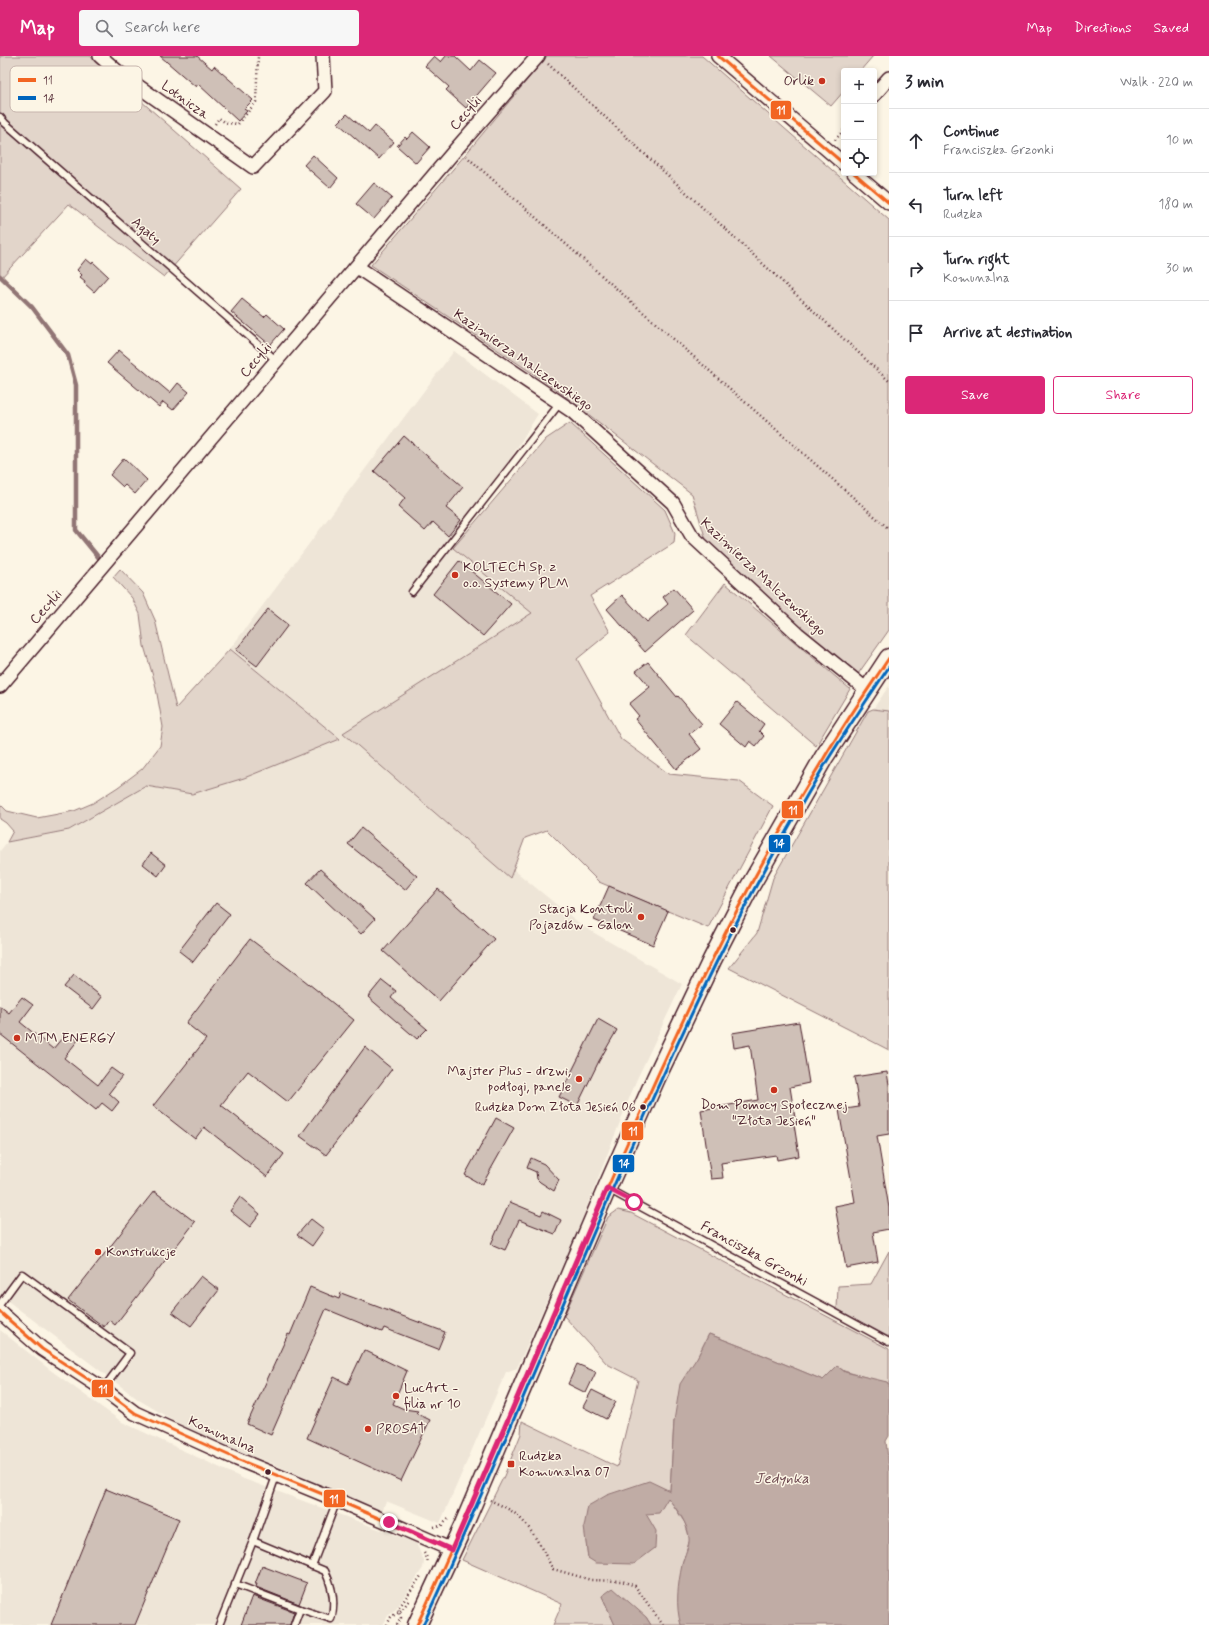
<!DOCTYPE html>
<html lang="en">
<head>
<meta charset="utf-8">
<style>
  body { margin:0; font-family:Mynerve,sans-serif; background:#f7f7f7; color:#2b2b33 }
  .controls { position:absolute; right:12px; top:12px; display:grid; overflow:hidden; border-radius:4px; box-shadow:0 2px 6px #0003 }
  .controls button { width:36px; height:36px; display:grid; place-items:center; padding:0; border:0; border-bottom:1px solid #e1e1e2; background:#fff; color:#2b2b33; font:20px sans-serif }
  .stop { position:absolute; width:12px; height:12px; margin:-9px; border:3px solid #db2777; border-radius:50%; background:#fff }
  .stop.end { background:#db2777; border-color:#fff; box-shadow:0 1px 4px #0008 }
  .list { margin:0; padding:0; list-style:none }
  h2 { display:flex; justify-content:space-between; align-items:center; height:52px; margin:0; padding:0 16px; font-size:17px }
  h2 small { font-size:13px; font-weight:400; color:#7c7c81 }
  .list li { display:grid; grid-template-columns:26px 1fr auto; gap:12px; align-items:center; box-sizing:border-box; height:64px; padding:0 16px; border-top:1px solid #e1e1e2 }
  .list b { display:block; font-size:15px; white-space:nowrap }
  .list p { margin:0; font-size:13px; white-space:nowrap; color:#7c7c81 }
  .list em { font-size:13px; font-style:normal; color:#7c7c81 }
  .actions { display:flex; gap:8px; padding:12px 16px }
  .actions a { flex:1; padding:9px 0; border:1px solid #db2777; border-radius:4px; text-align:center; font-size:14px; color:#db2777 }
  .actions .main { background:#db2777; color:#fff }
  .icon { flex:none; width:22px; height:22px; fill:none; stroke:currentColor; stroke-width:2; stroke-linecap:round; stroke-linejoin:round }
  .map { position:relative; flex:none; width:889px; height:1569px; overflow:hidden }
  header { display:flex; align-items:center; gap:24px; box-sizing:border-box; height:56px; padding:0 20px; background:#db2777; color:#fff }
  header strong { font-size:19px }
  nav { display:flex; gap:22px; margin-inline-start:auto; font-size:14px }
  .search { width:280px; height:36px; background:#f7f7f7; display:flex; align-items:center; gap:10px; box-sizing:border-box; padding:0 14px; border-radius:4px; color:#7c7c81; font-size:15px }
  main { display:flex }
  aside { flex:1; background:#fff }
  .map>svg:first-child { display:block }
</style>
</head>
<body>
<header>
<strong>Map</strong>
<div class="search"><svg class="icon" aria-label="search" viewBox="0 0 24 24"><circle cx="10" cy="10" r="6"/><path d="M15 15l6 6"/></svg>Search here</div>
<nav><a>Map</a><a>Directions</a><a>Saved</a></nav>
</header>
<main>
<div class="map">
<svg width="889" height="1569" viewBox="0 0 889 1569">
  <rect width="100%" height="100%" fill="#fcf5e5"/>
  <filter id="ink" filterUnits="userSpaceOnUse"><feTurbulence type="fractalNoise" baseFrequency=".025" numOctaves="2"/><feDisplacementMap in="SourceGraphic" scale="8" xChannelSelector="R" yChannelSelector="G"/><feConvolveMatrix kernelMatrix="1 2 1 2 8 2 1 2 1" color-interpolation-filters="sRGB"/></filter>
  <g filter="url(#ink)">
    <!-- built -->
    <g fill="#eee5d7">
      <path d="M454 295 538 358 457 489 542 557 348 679 584 871 682 928 636 1025 577 1176 517 1312 506 1316 440 1467 386 1445 382 1456 271 1407 238 1395 191 1375 139 1344 0 1239V795L7 786 69 774 146 730 192 738 340 683 230 593Z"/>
      <path d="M889 630V655L873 653Z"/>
      <path d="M0 1274 49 1313 122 1366 244 1423 416 1487 424 1505 423 1512 396 1553 389 1558 383 1569H0Z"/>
    </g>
    <!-- green -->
    <g fill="#e2d5ca" stroke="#967a7a">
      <path d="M0 0H90L241 133 164 221 69 148 0 223Z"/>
      <path d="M547 0H702L889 164V574L858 618 783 557 706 484 692 438 553 331 371 209 465 99Z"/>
      <path d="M771 0H873L860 15H844V35L831 50Z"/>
      <path d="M570 367 665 454 675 477 674 487 590 540 610 576 577 603 621 683 669 718 739 725 773 750 708 872 599 826 547 774 525 782 510 822 343 677 532 557 453 492 546 383Z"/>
      <path d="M120 513 143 537 155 564 176 652 230 593 340 683 244 722 192 738 146 730 69 774 7 786 13 775 6 767 0 763V748L7 755 37 762 74 755 93 747 118 731 142 713 160 690 163 671 155 627 144 590 140 558 132 542 113 521Z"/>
      <path d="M725 527 850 633 816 690 686 579Z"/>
      <path d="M873 653 889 655V994L729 912 757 877 773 822 868 655Z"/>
      <path d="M618 1154 631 1157 889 1293V1328L844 1315 837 1310 823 1324 758 1297 709 1278 698 1300 674 1365 670 1435 586 1485 588 1502 649 1464 645 1458 668 1441 685 1467 690 1483 682 1509 683 1569H651L646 1561 602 1540 615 1569H553L562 1548 462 1504 504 1420 521 1378 522 1365 617 1411 638 1324 607 1308 564 1260 608 1161Z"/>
      <path d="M889 1195V1281L837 1253 838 1230 871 1228Z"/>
    </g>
    <!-- water -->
    <g fill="#c0aca5" stroke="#917474">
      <path d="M709 1278 758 1297 823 1324 837 1310 845 1316 887 1326 889 1329V1380L886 1385 889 1412V1569H681C675 1550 678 1528 682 1509 684 1501 690 1490 689 1482 688 1467 677 1454 668 1442L659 1457 646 1458 656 1475 655 1492 634 1508 596 1507 588 1502 584 1471 588 1450 607 1439 649 1425 670 1435 674 1365 680 1328 698 1300Z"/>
      <path d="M613 1532 646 1561 651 1569H615L602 1540Z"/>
    </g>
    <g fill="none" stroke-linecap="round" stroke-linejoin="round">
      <!-- stream -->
      <path stroke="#917474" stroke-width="4.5" d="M0 220 32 251 68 299 76 329V474L99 502"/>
    </g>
    <!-- building -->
    <g fill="#cfc0b7" stroke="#4a1f2b">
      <path d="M160 0H197L212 13 214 10 253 44 244 53 247 55 238 65 198 28 196 31Z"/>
      <path d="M434 0 441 6 446 0H455L471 15 480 4 496 17 466 52 446 34 449 31 425 10Z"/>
      <path d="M347 58 369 77 375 70 394 86 379 103 338 67Z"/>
      <path d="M413 76 430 91 416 107 397 90 405 81 407 83Z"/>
      <path d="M313 99 338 122 330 132 304 109Z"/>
      <path d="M374 127 392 142 374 163 356 148Z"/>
      <path d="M86 203 92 208 93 206 108 220 94 236 84 227 85 225 80 221 82 219 77 214Z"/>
      <path d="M242 243 264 261 267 258 284 273 270 289 231 256Z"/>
      <path d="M119 294 170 337 178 327 189 336 173 354 163 346 159 351 107 307Z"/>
      <path d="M404 380 463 431 446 452 461 464 448 480 433 466 425 475 398 451 405 442 374 415Z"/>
      <path d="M124 402 147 424 135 438 125 429 123 431 110 419Z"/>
      <path d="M459 505 511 548 483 580 433 538Z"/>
      <path d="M674 532 693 554 645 596 607 553 622 539 647 566 668 548 663 541Z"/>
      <path d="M268 553 288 569 257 610 236 594Z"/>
      <path d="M648 606 677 641 678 640 702 668 689 678 701 693 676 713 635 663 639 660 629 648 650 631 636 615Z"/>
      <path d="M737 646 764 668 759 675 764 680 756 690 750 685 746 691 719 668Z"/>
      <path d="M361 772 417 820 405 834 348 788Z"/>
      <path d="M151 797 166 809 158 820 143 808Z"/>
      <path d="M320 813 375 863 361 878 307 827Z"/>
      <path d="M609 830 668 855 653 889 594 864Z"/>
      <path d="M438 833 494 883 439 945 383 895Z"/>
      <path d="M216 847 230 858 193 906 179 895Z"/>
      <path d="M250 883 304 924 354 964 288 1046 248 1015 221 1049 284 1098 267 1121 204 1071 195 1083 153 1050 206 983 186 967Z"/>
      <path d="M74 919 102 941 93 953 64 931Z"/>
      <path d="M382 924 396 935 391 942 427 973 417 983 368 941Z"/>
      <path d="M22 941 33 949 20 966 53 993 67 976 78 984 64 1002 98 1029 111 1012 122 1020 109 1037 119 1046 112 1055 102 1047 96 1054 0 978V950L9 957Z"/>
      <path d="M598 963 617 974 599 1005 577 1050 559 1041Z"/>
      <path d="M799 966 809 1027 790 1031 795 1062H793L799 1100 777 1104 776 1099 721 1107 723 1122 711 1123 701 1054 758 1044 750 989 734 992 732 977Z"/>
      <path d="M365 991 392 1013 326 1099 300 1080Z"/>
      <path d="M887 1016 889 1029V1078L877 1080 889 1152V1173L873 1176 878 1206 846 1212 835 1150 855 1146 839 1054 859 1051 854 1021Z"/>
      <path d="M496 1062 514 1072 482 1129 465 1119Z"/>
      <path d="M531 1102 544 1108 559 1124 554 1135 540 1126 537 1123 536 1116 527 1112Z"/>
      <path d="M154 1135 195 1166 115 1269 109 1264 104 1271 68 1244Z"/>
      <path d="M240 1141 260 1158 250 1171 230 1155Z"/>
      <path d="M510 1146 541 1159 543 1155 561 1164 555 1178 519 1164 505 1194 491 1188Z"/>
      <path d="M311 1163 324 1173 312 1190 297 1179Z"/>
      <path d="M201 1220 219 1234 191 1270 172 1256Z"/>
      <path d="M310 1231 339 1243 341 1237 445 1276 438 1293 384 1272 382 1276 326 1253 271 1379 247 1368 288 1278 290 1279Z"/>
      <path d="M364 1294 407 1315 393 1348 404 1353 418 1355 416 1357 430 1364 401 1425 307 1382 334 1321 348 1328Z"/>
      <path d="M577 1308 596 1316 586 1337 568 1328Z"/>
      <path d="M592 1334 616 1346 606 1363 583 1351Z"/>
      <path d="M106 1433 179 1463 135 1569H51Z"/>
      <path d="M262 1510 307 1527 299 1548 256 1531 257 1528H255Z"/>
      <path d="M252 1540 294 1556 290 1569H241Z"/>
    </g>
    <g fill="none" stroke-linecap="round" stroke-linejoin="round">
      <!-- lane casing -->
      <g stroke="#4a1f2b" stroke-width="9">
        <g id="lane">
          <path d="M0 61 5 67 277 305"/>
          <path d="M412 536 560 347"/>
          <path d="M608 1133 889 1286"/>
          <path d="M0 1248 22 1218 130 1297 103 1333"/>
          <path d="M253 1485 325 1515C332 1530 336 1547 331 1563L300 1553"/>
          <path d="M312 1510 337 1444"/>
          <path d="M235 1528 300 1553 294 1569"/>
          <path d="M219 1569 253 1485 276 1420"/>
        </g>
      </g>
      <!-- street casing -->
      <g stroke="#4a1f2b" stroke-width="16">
        <g id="street">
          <path d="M100 0 118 16 253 111 325 35 323 0"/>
          <path d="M718 0 844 108"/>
          <path d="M874 39 889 22"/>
          <path d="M854 117 889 147"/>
          <path d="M357 211 572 355 673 447 692 480 798 578 867 634"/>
          <path d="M0 630 457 92 538 0"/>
          <path d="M0 1256 42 1293 103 1333 135 1357 237 1403 337 1444 452 1494"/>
        </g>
      </g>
      <!-- secondary casing -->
      <g stroke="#4a1f2b" stroke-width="21">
        <path id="secondary" d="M417 1569 464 1468 607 1132 656 1022 712 904 749 832 824 701 889 602"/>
      </g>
      <!-- path -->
      <g stroke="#4a1f2b" stroke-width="2.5" stroke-dasharray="1 3" stroke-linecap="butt">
        <path d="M548 8 889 325"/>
        <path d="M215 68 219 62 226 67 238 68 256 46 258 0"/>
        <path d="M835 84 844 74"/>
        <path d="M466 100 889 473"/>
        <path d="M490 1444C500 1449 513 1454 521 1463 535 1477 543 1496 553 1513L591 1524 622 1525 635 1530 663 1569"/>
        <path d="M434 1471 441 1470 448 1463"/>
        <path d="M424 1497 427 1502 428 1507"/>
        <path d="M387 1569 391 1561 402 1554 410 1543"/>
        <path d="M397 1569 401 1562 398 1553 421 1520"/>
      </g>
      <!-- lane -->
      <use href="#lane" stroke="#fcf5e5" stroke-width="6"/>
      <!-- street -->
      <use href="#street" stroke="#fcf5e5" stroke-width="13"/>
      <!-- secondary -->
      <use href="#secondary" stroke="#fcf5e5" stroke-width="18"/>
      <!-- bus-1 casing -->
      <g stroke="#fcf5e5" stroke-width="6">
        <g id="bus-1">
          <path d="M718 0 844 108"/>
          <path d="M854 117 889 147"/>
          <path d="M0 1256 42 1293 103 1333 135 1357 237 1403 337 1444 452 1494"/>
          <path d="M417 1569C519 1350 605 1123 711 906 745 836 783 768 824 702 844 668 867 635 889 602"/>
        </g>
      </g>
      <!-- bus-2 casing -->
      <g stroke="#fcf5e5" stroke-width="6">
        <path id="bus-2" d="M423 1569C524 1350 610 1124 716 907 750 838 788 771 827 705 847 673 868 642 889 611"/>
      </g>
      <!-- bus-1 -->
      <use href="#bus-1" stroke="#f26522" stroke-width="3"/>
      <!-- bus-2 -->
      <use href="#bus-2" stroke="#0065bd" stroke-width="3"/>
    </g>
  </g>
  <g fill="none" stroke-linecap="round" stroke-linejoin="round" filter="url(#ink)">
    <!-- route -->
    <path stroke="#db2777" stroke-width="5" d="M389 1466 452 1494 607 1132 634 1146"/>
  </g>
  <!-- markers -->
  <g fill="#c8321e" stroke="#fcf5e5" stroke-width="1.5">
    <circle cx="822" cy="25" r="4"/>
    <circle cx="455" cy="519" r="4"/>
    <circle cx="641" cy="861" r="4"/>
    <circle cx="17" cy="982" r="4"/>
    <circle cx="579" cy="1023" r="4"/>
    <circle cx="774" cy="1034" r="4"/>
    <circle cx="98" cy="1196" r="4"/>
    <circle cx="396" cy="1340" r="4"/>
    <circle cx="368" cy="1373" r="4"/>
    <rect x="507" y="1404" width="8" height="8" rx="2"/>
  </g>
  <g fill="#4a1f2b" stroke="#fcf5e5" stroke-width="1.5">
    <circle cx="733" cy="874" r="3.5"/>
    <circle cx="643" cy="1051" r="3.5"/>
    <circle cx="268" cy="1416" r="3.5"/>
  </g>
  <g text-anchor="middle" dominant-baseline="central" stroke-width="3" stroke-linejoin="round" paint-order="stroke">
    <!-- bus labels -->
    <g font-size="13" fill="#4a1f2b" stroke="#fcf5e5" text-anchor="end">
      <text x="636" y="1051">Rudzka Dom Złota Jesień 06</text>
    </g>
    <!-- poi labels -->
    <g font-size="14" fill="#4a1f2b" stroke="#fcf5e5" text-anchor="start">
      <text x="814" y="25" text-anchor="end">Orlik</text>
      <text x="463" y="511">KOLTECH Sp. z<tspan x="463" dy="16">o.o. Systemy PLM</tspan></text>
      <text x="633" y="853" text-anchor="end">Stacja Kontroli<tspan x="633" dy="16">Pojazdów - Galon</tspan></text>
      <text x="25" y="982">MTM ENERGY</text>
      <text x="571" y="1015" text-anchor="end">Majster Plus - drzwi,<tspan x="571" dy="16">podłogi, panele</tspan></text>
      <text x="774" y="1049" text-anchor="middle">Dom Pomocy Społecznej<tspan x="774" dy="16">"Złota Jesień"</tspan></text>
      <text x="106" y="1196">Konstrukcje</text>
      <text x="404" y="1332">LucArt -<tspan x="404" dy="16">filia nr 10</tspan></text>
      <text x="376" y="1373">PROSAT</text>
      <text x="519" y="1400">Rudzka<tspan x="519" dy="16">Komunalna 07</tspan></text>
    </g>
    <!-- street labels -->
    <g font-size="14" fill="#4a1f2b" stroke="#fcf5e5">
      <text transform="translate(185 44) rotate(36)">Lotnicza</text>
      <text transform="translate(466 57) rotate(-49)">Cecylii</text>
      <text transform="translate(146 175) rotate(41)">Agaty</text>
      <text transform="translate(256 304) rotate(-50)">Cecylii</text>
      <text transform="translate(523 304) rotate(35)">Kazimierza Malczewskiego</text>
      <text transform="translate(763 521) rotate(43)">Kazimierza Malczewskiego</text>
      <text transform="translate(46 551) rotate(-49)">Cecylii</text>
      <text transform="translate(754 1198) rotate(29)">Franciszka Grzonki</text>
      <text transform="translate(222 1379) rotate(24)">Komunalna</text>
    </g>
    <!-- water labels -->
    <g font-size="15" font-style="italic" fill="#6d4950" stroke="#fcf5e5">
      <text x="782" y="1423">Jedynka</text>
    </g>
  </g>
  <!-- legend -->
  <rect x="10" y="10" width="132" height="46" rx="6" fill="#fcf5e5" stroke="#c7b5ad" stroke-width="1"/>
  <rect x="18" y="22" width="18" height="4" fill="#f26522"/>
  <rect x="18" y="40" width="18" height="4" fill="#0065bd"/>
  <g font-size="11" fill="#4a1f2b">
    <text x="43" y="28">11</text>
    <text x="43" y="46">14</text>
  </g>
  <g stroke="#fcf5e5" stroke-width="1.5">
    <rect x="770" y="44" width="22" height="20" rx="4" fill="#f26522"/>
    <rect x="781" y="744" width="23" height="19" rx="4" fill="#f26522"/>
    <rect x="768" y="778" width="23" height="19" rx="4" fill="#0065bd"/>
    <rect x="621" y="1065" width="23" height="20" rx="4" fill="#f26522"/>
    <rect x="612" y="1098" width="23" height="19" rx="4" fill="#0065bd"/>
    <rect x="91" y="1323" width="23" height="19" rx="4" fill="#f26522"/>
    <rect x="323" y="1433" width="23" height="19" rx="4" fill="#f26522"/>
  </g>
  <g font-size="11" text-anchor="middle" font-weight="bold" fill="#fff">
    <text x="781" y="58">11</text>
    <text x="793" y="758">11</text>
    <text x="779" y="791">14</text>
    <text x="633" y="1079">11</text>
    <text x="624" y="1111">14</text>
    <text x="103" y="1337">11</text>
    <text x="334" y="1447">11</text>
  </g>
</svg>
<div class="controls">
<button>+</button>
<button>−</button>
<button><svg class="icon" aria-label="locate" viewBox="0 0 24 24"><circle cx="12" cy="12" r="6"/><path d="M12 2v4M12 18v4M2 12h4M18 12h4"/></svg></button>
</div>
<div class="stop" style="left:634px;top:1146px"></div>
<div class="stop end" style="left:389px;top:1466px"></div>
</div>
<aside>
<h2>3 min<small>Walk · 220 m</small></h2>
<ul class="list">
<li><svg class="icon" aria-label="ahead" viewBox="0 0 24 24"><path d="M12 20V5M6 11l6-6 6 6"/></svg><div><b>Continue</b><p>Franciszka Grzonki</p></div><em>10 m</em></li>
<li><svg class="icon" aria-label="left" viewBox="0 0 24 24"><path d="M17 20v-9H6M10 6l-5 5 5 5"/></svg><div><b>Turn left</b><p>Rudzka</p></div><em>180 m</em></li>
<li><svg class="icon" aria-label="right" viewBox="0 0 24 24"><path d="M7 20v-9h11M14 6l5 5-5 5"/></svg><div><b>Turn right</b><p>Komunalna</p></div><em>30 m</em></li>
<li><svg class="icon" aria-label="arrive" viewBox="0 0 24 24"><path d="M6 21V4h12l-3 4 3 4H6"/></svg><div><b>Arrive at destination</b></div></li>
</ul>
<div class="actions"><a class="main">Save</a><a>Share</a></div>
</aside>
</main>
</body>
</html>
